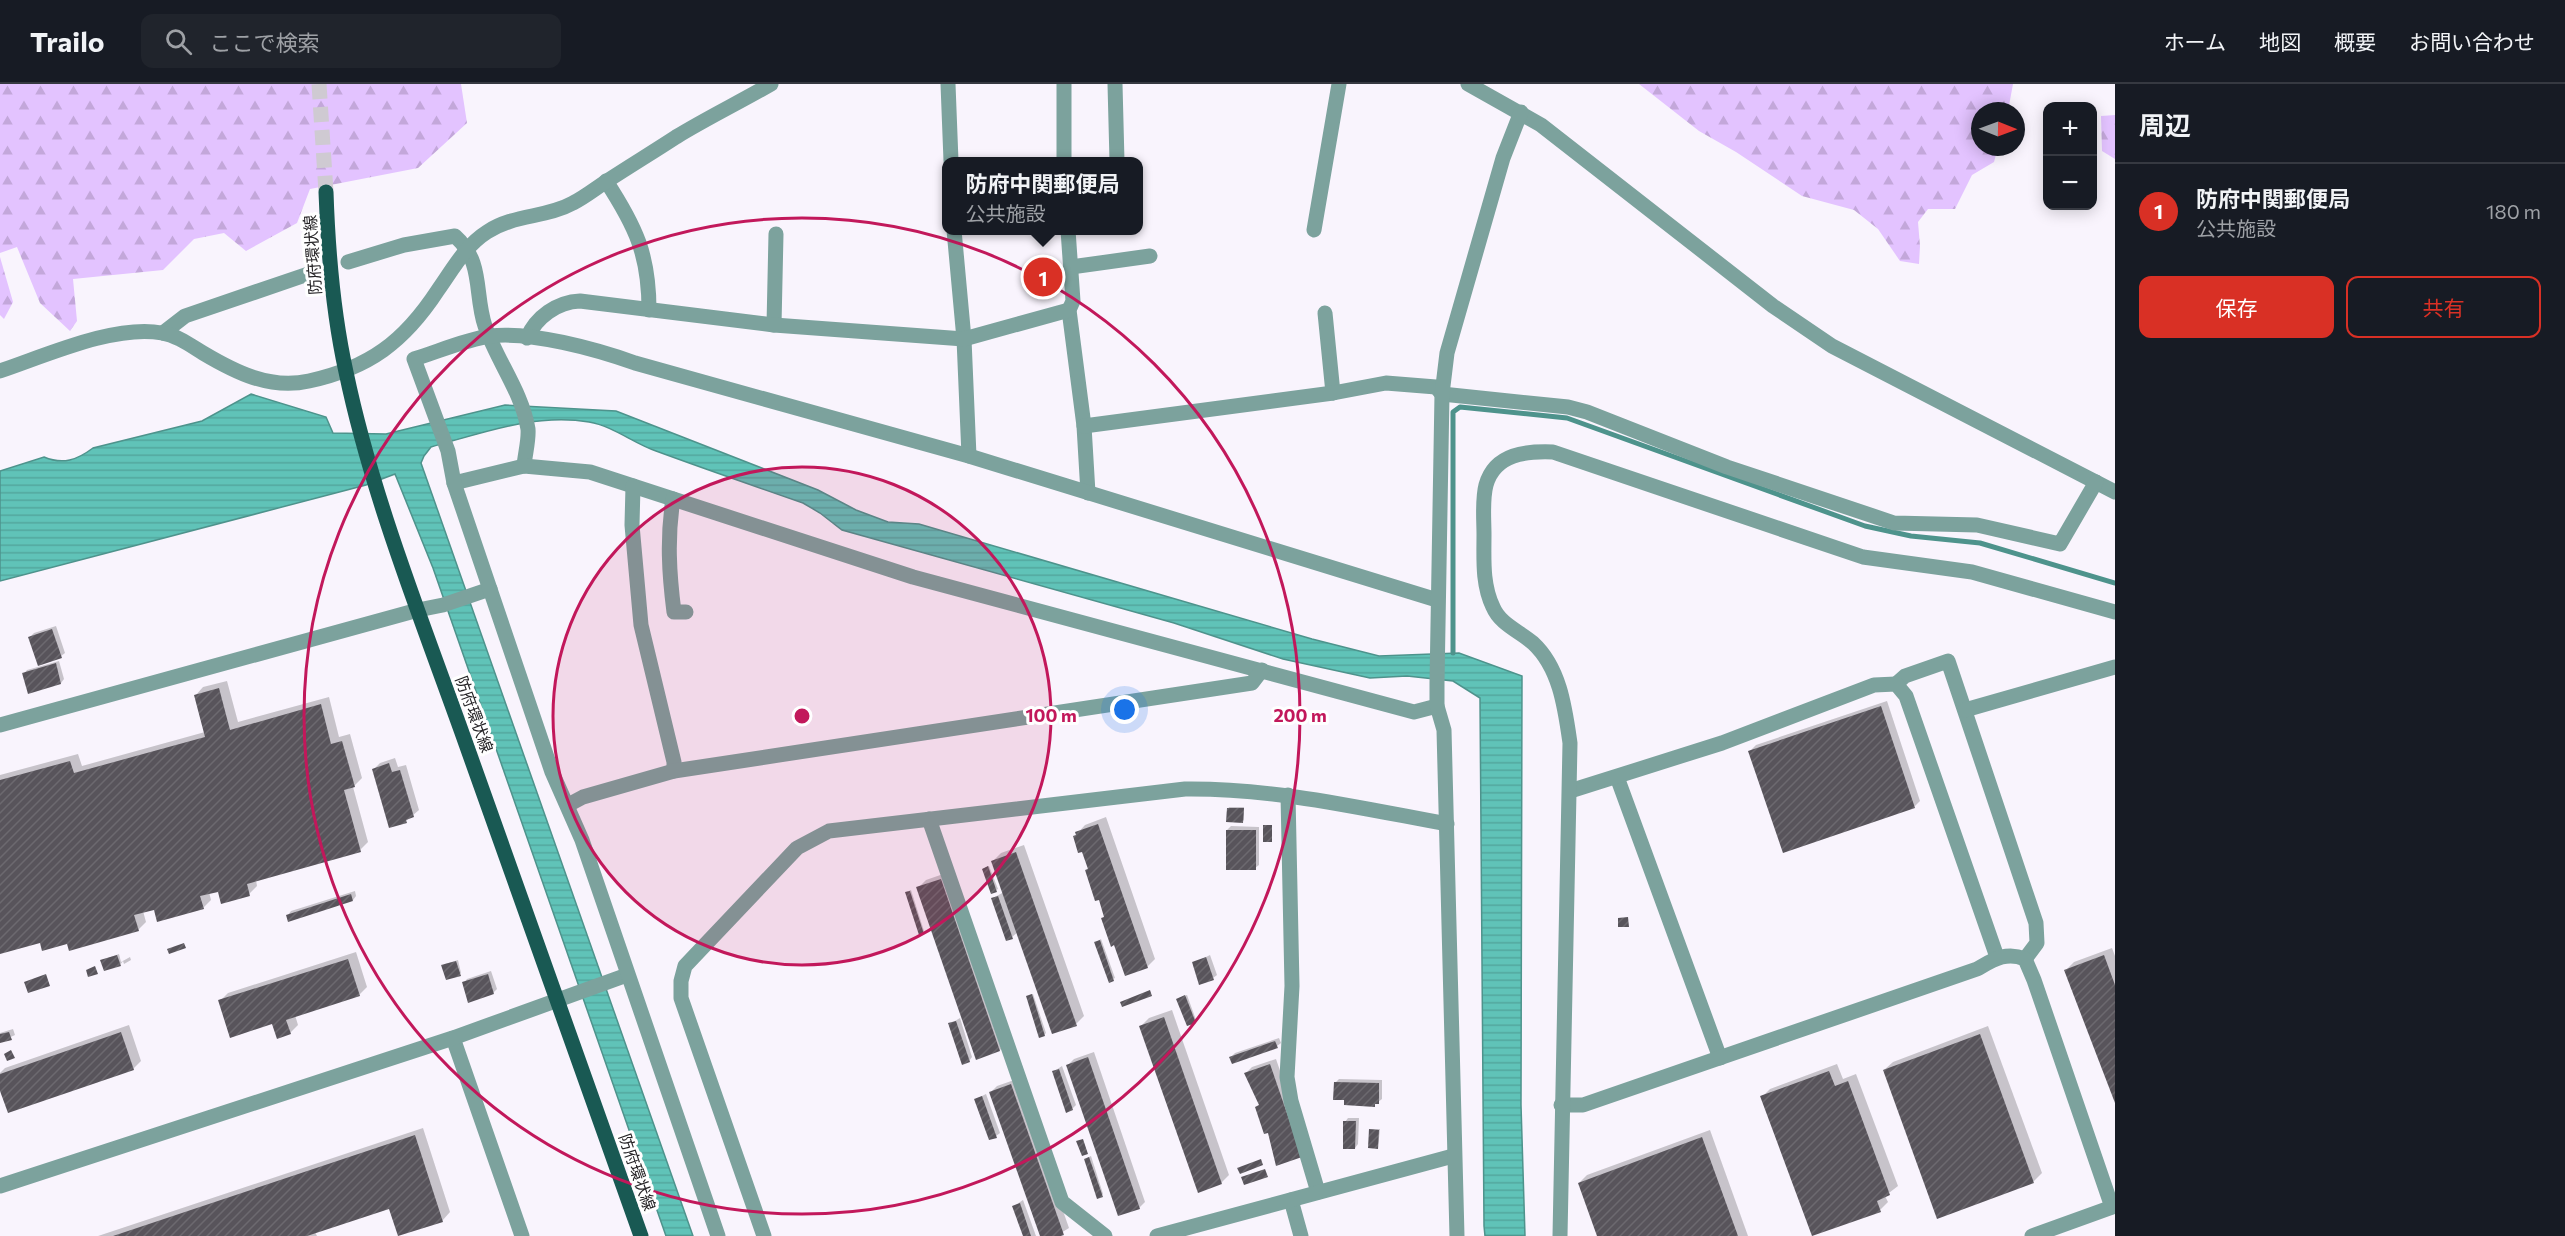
<!DOCTYPE html>
<html lang="ja">
<head>
<meta charset="utf-8">
<style>
  body { margin:0; font-family:Commissioner,"Noto Sans JP",sans-serif; background:#20242c; color:#f1f3f6 }
  .controls { position:absolute; right:18px; top:18px; display:grid; overflow:hidden; border-radius:12px; box-shadow:0 3px 15px #0003 }
  .controls button { width:54px; height:54px; display:grid; place-items:center; padding:0; border:0; border-bottom:2px solid #363941; background:#171b24; color:#f1f3f6; font:30px sans-serif }
  .compass { position:absolute; left:1971px; top:18px; width:54px; height:54px; border-radius:50%; background:#171b24; box-shadow:0 3px 15px #0003; rotate:91deg }
  .you { position:absolute; left:1125px; top:626px; width:21px; height:21px; margin:-15px; border:4px solid #fff; border-radius:50%; background:#1a73e8; box-shadow:0 0 0 9px #1a73e833 }
  .badge { display:grid; place-items:center; width:39px; height:39px; border-radius:50%; background:#d93025; color:#fff; font-size:20px; font-weight:700 }
  .pin { position:absolute; translate:-50% -50%; border:3px solid #fff; box-shadow:0 2px 6px #0006 }
  .popup { position:absolute; left:942px; top:73px; width:201px; height:78px; box-sizing:border-box; display:grid; place-content:center; border-radius:12px; background:#171b24; filter:drop-shadow(0 2px 4px #0005); font-size:20px; white-space:nowrap; color:#9ea1a6 }
  .popup b { font-size:22px; color:#f1f3f6 }
  .popup::after { content:''; position:absolute; left:50%; top:100%; margin-left:-12px; border:12px solid transparent; border-top-color:#171b24 }
  .list { margin:0; padding:0; list-style:none }
  h2 { display:flex; justify-content:space-between; align-items:center; height:78px; margin:0; padding:0 24px; font-size:26px }
  h2 small { font-size:20px; font-weight:400; color:#9ea1a6 }
  .list li { display:grid; grid-template-columns:39px 1fr auto; gap:18px; align-items:center; box-sizing:border-box; height:96px; padding:0 24px; border-top:2px solid #363941 }
  .list b { display:block; font-size:22px; white-space:nowrap }
  .list p { margin:0; font-size:20px; white-space:nowrap; color:#9ea1a6 }
  .list em { font-size:20px; font-style:normal; color:#9ea1a6 }
  .actions { display:flex; gap:12px; padding:18px 24px }
  .actions a { flex:1; padding:14px 0; border:2px solid #d93025; border-radius:12px; text-align:center; font-size:21px; color:#d93025 }
  .actions .main { background:#d93025; color:#fff }
  .icon { flex:none; width:33px; height:33px; fill:none; stroke:currentColor; stroke-width:2; stroke-linecap:round; stroke-linejoin:round }
  .map { position:relative; flex:none; width:2115px; height:1152px; overflow:hidden }
  header { display:flex; align-items:center; gap:36px; box-sizing:border-box; height:84px; padding:0 30px; background:#171b24; border-bottom:2px solid #363941 }
  header strong { font-size:28px }
  nav { display:flex; gap:33px; margin-inline-start:auto; font-size:21px }
  .search { width:420px; height:54px; background:#20242c; display:flex; align-items:center; gap:15px; box-sizing:border-box; padding:0 21px; border-radius:12px; color:#9ea1a6; font-size:22px }
  main { display:flex }
  aside { flex:1; background:#171b24 }
  .map>svg:first-child { display:block }
</style>
</head>
<body>
<header>
<strong>Trailo</strong>
<div class="search"><svg class="icon" aria-label="search" viewBox="0 0 24 24"><circle cx="10" cy="10" r="6"/><path d="M15 15l6 6"/></svg>ここで検索</div>
<nav><a>ホーム</a><a>地図</a><a>概要</a><a>お問い合わせ</a></nav>
</header>
<main>
<div class="map">
<svg width="2115" height="1152" viewBox="0 0 2115 1152">
  <defs>
    <pattern id="forest-firs" width="22" height="20" patternUnits="userSpaceOnUse" patternTransform="scale(1.5)"><rect width="22" height="20" fill="#e3c3ff"/><path d="M5 1l3.5 6h-7zM16 11l3.5 6h-7z" fill="#c3a7da"/></pattern>
    <pattern id="water-rules" width="6" height="5" patternUnits="userSpaceOnUse" patternTransform="scale(1.5)"><rect width="6" height="5" fill="#60c3b8"/><path d="M0 2.5h6" fill="none" stroke="#53a79e"/></pattern>
    <pattern id="building-hatch" width="6" height="6" patternUnits="userSpaceOnUse" patternTransform="scale(1.5)"><rect width="6" height="6" fill="#58545b"/><path d="M-1 1l2-2M0 6l6-6M5 7l2-2" fill="none" stroke="#6c696f"/></pattern>
  </defs>
  <rect width="100%" height="100%" fill="#f9f4fd"/>
  <!-- forest -->
  <g fill="url(#forest-firs)">
    <path d="M0 0H461L467 39 418 84 310 105 297 139 246 167 224 149 194 155 163 186 73 195 77 237 70 247 40 219 17 163 0 169Z"/>
    <path d="M1639 0H2013L2008 27H1980V63H1998L1994 78 1972 91 1955 125H1928L1918 138 1920 162 1919 180 1900 177 1878 145 1854 126 1802 112 1736 68 1699 47Z"/>
    <path d="M2115 31V75L2102 67 2101 32Z"/>
    <path d="M0 173 13 218 4 235 0 231Z"/>
  </g>
  <!-- water -->
  <path fill="url(#water-rules)" stroke="#4e938c" stroke-width="1.5" d="M251 310 326 333 333 349 386 350 505 321 616 327 818 406 856 426 888 438 919 440 1312 555 1379 572 1459 569 1522 592 1521 1021 1525 1152H1485L1484 1142 1480 614 1453 597 1407 592 1370 594 1283 575 1174 539 842 446 820 429 803 419C754 402 705 385 656 367 633 359 613 342 589 338 535 329 482 349 431 363L424 372 421 379 693 1152H666L433 484 395 390 366 401 0 497V387L44 373C63 381 77 376 93 364L202 337Z"/>
  <!-- shadow -->
  <g fill="#0003">
    <path d="M56 542 65 569 61 572 30 553 34 549Z"/>
    <path d="M59 577 64 595 61 599 24 590 27 586Z"/>
    <path d="M227 597 238 638 329 613 339 653 350 650 362 694 353 703 368 758 360 766 256 796 257 802 249 810 219 806 209 808 211 816 203 824H155L143 827 146 838 138 846 68 859 41 857 0 869V691L78 670 82 682 205 648 195 612 203 603Z"/>
    <path d="M1887 617 1920 717 1914 723 1750 667 1756 661Z"/>
    <path d="M395 674 398 683 406 681 419 726 406 737 374 685 380 679Z"/>
    <path d="M1229 723H1244V736L1243 737 1228 725Z"/>
    <path d="M1106 733 1155 875 1147 883 1115 860 1103 834 1106 831 1086 786 1089 783 1083 766 1074 753 1085 741Z"/>
    <path d="M1231 742 1259 743V781L1255 784 1227 746Z"/>
    <path d="M1024 761 1084 932 1076 940 1018 848 1012 853 993 814 1004 808 993 777 1001 769Z"/>
    <path d="M989 782 998 805 996 806 983 785Z"/>
    <path d="M949 788 1008 958 1000 966 977 974 918 804 926 796Z"/>
    <path d="M911 806 924 847 923 848 906 808Z"/>
    <path d="M355 807 356 812 353 816 288 831 291 827Z"/>
    <path d="M1101 855 1115 894 1113 895 1096 858Z"/>
    <path d="M2112 864 2115 872V1015L2066 886 2074 878Z"/>
    <path d="M356 868 367 903 359 911 295 931 298 941 290 949 273 938 220 917 228 909Z"/>
    <path d="M119 870 121 878 130 873 131 876 124 880 123 877 120 881 102 876Z"/>
    <path d="M1210 871 1217 891 1213 894 1194 879Z"/>
    <path d="M458 876 461 889 460 890 445 880Z"/>
    <path d="M491 887 497 905 493 909 464 899 467 895Z"/>
    <path d="M1033 910 1046 949 1044 951 1029 911Z"/>
    <path d="M1187 911 1196 936 1195 938 1179 914Z"/>
    <path d="M1172 926 1229 1091 1221 1099 1141 942 1149 934Z"/>
    <path d="M960 934 972 973 969 977 950 940Z"/>
    <path d="M129 941 141 977 133 985 0 1003V989L5 984Z"/>
    <path d="M1988 942 2042 1089 2034 1097 1938 1133 1884 986 1893 978Z"/>
    <path d="M13 945 15 951 0 958V949Z"/>
    <path d="M1279 954 1281 959 1277 962 1231 973 1235 969Z"/>
    <path d="M1094 968 1145 1118 1139 1124 1068 981 1074 975Z"/>
    <path d="M1276 975 1307 1066 1269 1047 1257 1023 1260 1020 1246 989 1252 983Z"/>
    <path d="M1837 980 1843 995 1856 990 1898 1102 1885 1112 1888 1118 1880 1126 1762 1013 1770 1005Z"/>
    <path d="M1062 982 1076 1021 1072 1025 1053 988Z"/>
    <path d="M1017 995 1069 1144 1056 1152H1041L991 1008 997 1002Z"/>
    <path d="M1339 995 1382 996V1015L1374 1021 1345 1014 1335 999Z"/>
    <path d="M986 1010 1000 1049 996 1052 976 1015Z"/>
    <path d="M1348 1034H1359L1358 1060 1355 1064 1345 1038Z"/>
    <path d="M423 1044 450 1128 442 1137 390 1123 315 1148 317 1152H98Z"/>
    <path d="M1372 1045H1380L1378 1063 1370 1046Z"/>
    <path d="M1710 1046 1748 1152H1599L1579 1099 1587 1091Z"/>
    <path d="M1091 1072 1103 1110 1102 1111 1085 1075Z"/>
    <path d="M1023 1116 1036 1152H1024L1014 1122Z"/>
  </g>
  <g fill="none" stroke-linecap="round" stroke-linejoin="round">
    <!-- stream -->
    <path stroke="#4e938c" stroke-width="5" d="M1453 569V328L1460 323 1567 334 1865 442 1911 452 1980 459 2115 499"/>
  </g>
  <!-- building -->
  <g fill="url(#building-hatch)">
    <path d="M52 545 62 574 38 582 28 553Z"/>
    <path d="M56 579 61 600 28 610 22 589Z"/>
    <path d="M219 604 230 646 321 620 331 660 342 657 355 703 344 706 361 768 247 800 250 812 221 820 218 808 200 812 204 825 157 838 154 826 134 831 139 847 69 867 67 860 42 867 40 859 0 870V696L70 677 74 689 205 653 194 611Z"/>
    <path d="M1881 622 1915 724 1783 769 1748 667Z"/>
    <path d="M389 679 392 688 400 686 414 733 406 736 407 739 389 744 372 685Z"/>
    <path d="M1227 724H1244L1243 739 1226 738Z"/>
    <path d="M1098 740 1148 884 1125 892 1114 861 1111 863 1101 834 1104 833 1099 816 1095 817 1085 786 1088 785 1082 768 1078 769 1073 752 1076 751 1075 748Z"/>
    <rect x="1263" y="741" width="9" height="17"/>
    <rect x="1226" y="746" width="30" height="40"/>
    <path d="M1016 768 1077 942 1052 950 991 777Z"/>
    <path d="M988 782 997 808 991 810 982 785Z"/>
    <path d="M941 795 1000 967 976 976 916 803Z"/>
    <path d="M910 807 924 850 919 851 905 808Z"/>
    <path d="M351 810 353 817 288 838 286 831Z"/>
    <path d="M998 812 1013 855 1006 857 991 814Z"/>
    <path d="M1628 833 1629 843H1618V834Z"/>
    <path d="M1100 856 1114 897 1109 899 1094 858Z"/>
    <path d="M184 859 186 864 169 870 167 865Z"/>
    <path d="M117 871 121 882 104 887 100 876Z"/>
    <path d="M2104 871 2115 901V1019L2064 886Z"/>
    <path d="M1206 873 1214 896 1199 901 1192 878Z"/>
    <path d="M348 875 360 912 286 936 291 950 277 955 272 940 230 954 218 916Z"/>
    <path d="M456 877 461 892 446 896 441 881Z"/>
    <path d="M95 882 98 890 88 893 86 886Z"/>
    <path d="M46 890 50 902 28 909 24 898Z"/>
    <path d="M488 890 494 910 468 919 462 898Z"/>
    <path d="M1150 906 1152 912 1122 923 1120 918Z"/>
    <path d="M1032 910 1045 952 1039 954 1026 912Z"/>
    <path d="M1185 911 1196 939 1187 942 1176 915Z"/>
    <path d="M1164 933 1222 1100 1198 1109 1139 942Z"/>
    <path d="M956 937 970 978 962 981 948 939Z"/>
    <path d="M9 948 12 956 0 959V950Z"/>
    <path d="M121 948 134 986 8 1029 0 1007V990Z"/>
    <path d="M1980 950 2034 1099 1937 1135 1883 986Z"/>
    <path d="M1275 957 1278 964 1232 980 1229 973Z"/>
    <path d="M11 966 15 974 7 977 4 970Z"/>
    <path d="M1088 973 1140 1125 1118 1132 1066 981Z"/>
    <path d="M1270 980 1302 1073 1276 1082 1268 1049 1264 1050 1255 1023 1259 1021 1244 989Z"/>
    <path d="M1059 985 1073 1026 1066 1029 1052 987Z"/>
    <path d="M1829 987 1835 1002 1848 997 1890 1111 1877 1117 1881 1128 1812 1152 1760 1012Z"/>
    <path d="M1334 998 1379 999V1020H1375V1023L1344 1021V1016H1333Z"/>
    <path d="M1011 1000 1064 1151 1061 1152H1040L989 1008Z"/>
    <path d="M982 1012 997 1054 989 1056 974 1015Z"/>
    <path d="M1343 1037H1356L1355 1065H1343Z"/>
    <path d="M1369 1045 1379 1046 1378 1065 1368 1064Z"/>
    <path d="M415 1051 443 1138 398 1152 389 1125 307 1152H113Z"/>
    <path d="M1702 1053 1738 1152H1597L1578 1099Z"/>
    <path d="M1083 1055 1088 1070 1082 1072 1076 1057Z"/>
    <path d="M1089 1073 1103 1113 1097 1115 1084 1075Z"/>
    <path d="M1261 1075 1263 1081 1240 1090 1237 1084Z"/>
    <path d="M1265 1085 1268 1093 1244 1101 1241 1093Z"/>
    <path d="M1020 1119 1031 1152H1023L1012 1122Z"/>
  </g>
  <g fill="none" stroke-linecap="round" stroke-linejoin="round">
    <!-- major-tunnel -->
    <path stroke="#cfcad2" stroke-width="15" stroke-dasharray="15 8" stroke-linecap="butt" d="M319 0 326 108"/>
    <!-- minor -->
    <g stroke="#7ca29d" stroke-width="15">
      <path d="M948 0 951 77"/>
      <path d="M1064 0V77"/>
      <path d="M1115 0 1117 77"/>
      <path d="M1468 0 1541 41 1773 222 1832 262 2115 408"/>
      <path d="M606 97C636 143 649 171 649 226"/>
      <path d="M954 146 964 255 969 372"/>
      <path d="M1068 146 1073 217 1069 226 1084 342 1088 409"/>
      <path d="M1314 146 1339 0"/>
      <path d="M348 178 404 161 455 152C484 178 474 209 485 242 497 277 522 308 528 345 529 356 525 370 524 382"/>
      <path d="M1071 183 1150 172"/>
      <path d="M1325 229 1333 309"/>
      <path d="M774 241 776 150"/>
      <path d="M163 249 185 232 314 188"/>
      <path d="M527 254C536 233 557 218 580 217L774 241 964 255 1069 226"/>
      <path d="M0 287C45 272 115 240 162 249 176 251 190 261 203 269 235 288 270 306 309 297 369 284 404 258 438 206 453 185 465 162 487 148 514 130 546 134 573 119 585 113 596 104 607 97 630 82 653 68 676 53 707 34 740 18 771 0"/>
      <path d="M1084 342 1333 309 1386 299 1436 303 1442 310 1568 323 1587 328 1727 383 1894 439 1977 441 2060 460 2096 398"/>
      <path d="M454 399 524 382 590 388 913 493 1414 628 1437 622"/>
      <path d="M633 402 632 441 641 541 674 678V687"/>
      <path d="M673 415C667 454 669 489 674 528H686"/>
      <path d="M1896 600 1905 592 1948 577 2036 839 2037 859 2025 875"/>
      <path d="M1965 626 2115 583"/>
      <path d="M0 641 418 526 443 521 490 505"/>
      <path d="M1617 693 1720 974"/>
      <path d="M1570 707 1722 659 1874 601 1896 600 1906 612 1997 873"/>
      <path d="M1288 711 1292 902 1287 993 1291 1017 1318 1108"/>
      <path d="M568 721 583 713 674 687 1252 599 1262 586"/>
      <path d="M929 735 1062 1118 1105 1152"/>
      <path d="M453 954 522 1152"/>
      <path d="M1561 1021H1583L1977 885C1993 876 2006 867 2025 875L2034 896 2112 1123"/>
      <path d="M0 1102 453 954 627 891"/>
      <path d="M1291 1116 1301 1152"/>
      <path d="M718 1152 582 756 552 688 454 399 448 367 414 275C437 268 467 255 490 252 530 247 596 265 635 279L969 372 1437 516"/>
      <path d="M764 1152 681 914V897L685 882 797 764 829 747 1185 705C1274 704 1360 724 1447 740"/>
      <path d="M1157 1152 1453 1072"/>
      <path d="M1457 1152 1444 646 1437 622V599L1442 310 1447 269 1503 74 1521 28"/>
      <path d="M1560 1152 1570 659C1565 624 1560 584 1533 559 1519 547 1500 540 1493 523 1482 500 1484 475 1484 451 1484 435 1482 416 1486 401 1495 369 1527 367 1553 368L1863 473 1972 488 2115 528"/>
      <path d="M2032 1152 2115 1122"/>
    </g>
    <!-- major -->
    <path stroke="#195953" stroke-width="15" d="M326 108C328 169 333 229 346 288 372 413 423 539 466 660 525 824 583 988 641 1152"/>
  </g>
  <!-- distance rings -->
  <circle cx="802" cy="632" r="249" fill="#c2185b" fill-opacity=".12"/>
  <g fill="none" stroke="#c2185b" stroke-width="3">
    <circle cx="802" cy="632" r="249"/>
    <circle cx="802" cy="632" r="498"/>
  </g>
  <g text-anchor="middle" dominant-baseline="central" stroke-width="6" stroke-linejoin="round" paint-order="stroke">
    <!-- street labels -->
    <g font-size="16" fill="#252326" stroke="#fff">
      <text transform="translate(312 171) rotate(-94)">防府環状線</text>
      <text transform="translate(475 630) rotate(70)">防府環状線</text>
      <text transform="translate(638 1088) rotate(71)">防府環状線</text>
    </g>
  </g>
  <circle cx="802" cy="632" r="9" fill="#c2185b" stroke="#fff" stroke-width="3"/>
  <g font-size="18" text-anchor="middle" font-weight="bold" fill="#c2185b" stroke="#fff" stroke-width="6" stroke-linejoin="round" paint-order="stroke">
    <text x="1051" y="638">100 m</text>
    <text x="1300" y="638">200 m</text>
  </g>
</svg>
<div class="controls">
<button>+</button>
<button>−</button>
</div>
<svg class="compass" viewBox="-18 -18 36 36"><path d="M0-13l5 13h-10z" fill="#e53935"/><path d="M0 13l5-13h-10z" fill="#9ea1a6"/></svg>
<div class="you"></div>
<div class="pin badge" style="left:1043px;top:193px">1</div>
<div class="popup"><b>防府中関郵便局</b>公共施設</div>
</div>
<aside>
<h2>周辺<small></small></h2>
<ul class="list">
<li><span class="badge">1</span><div><b>防府中関郵便局</b><p>公共施設</p></div><em>180 m</em></li>
</ul>
<div class="actions"><a class="main">保存</a><a>共有</a></div>
</aside>
</main>
</body>
</html>
